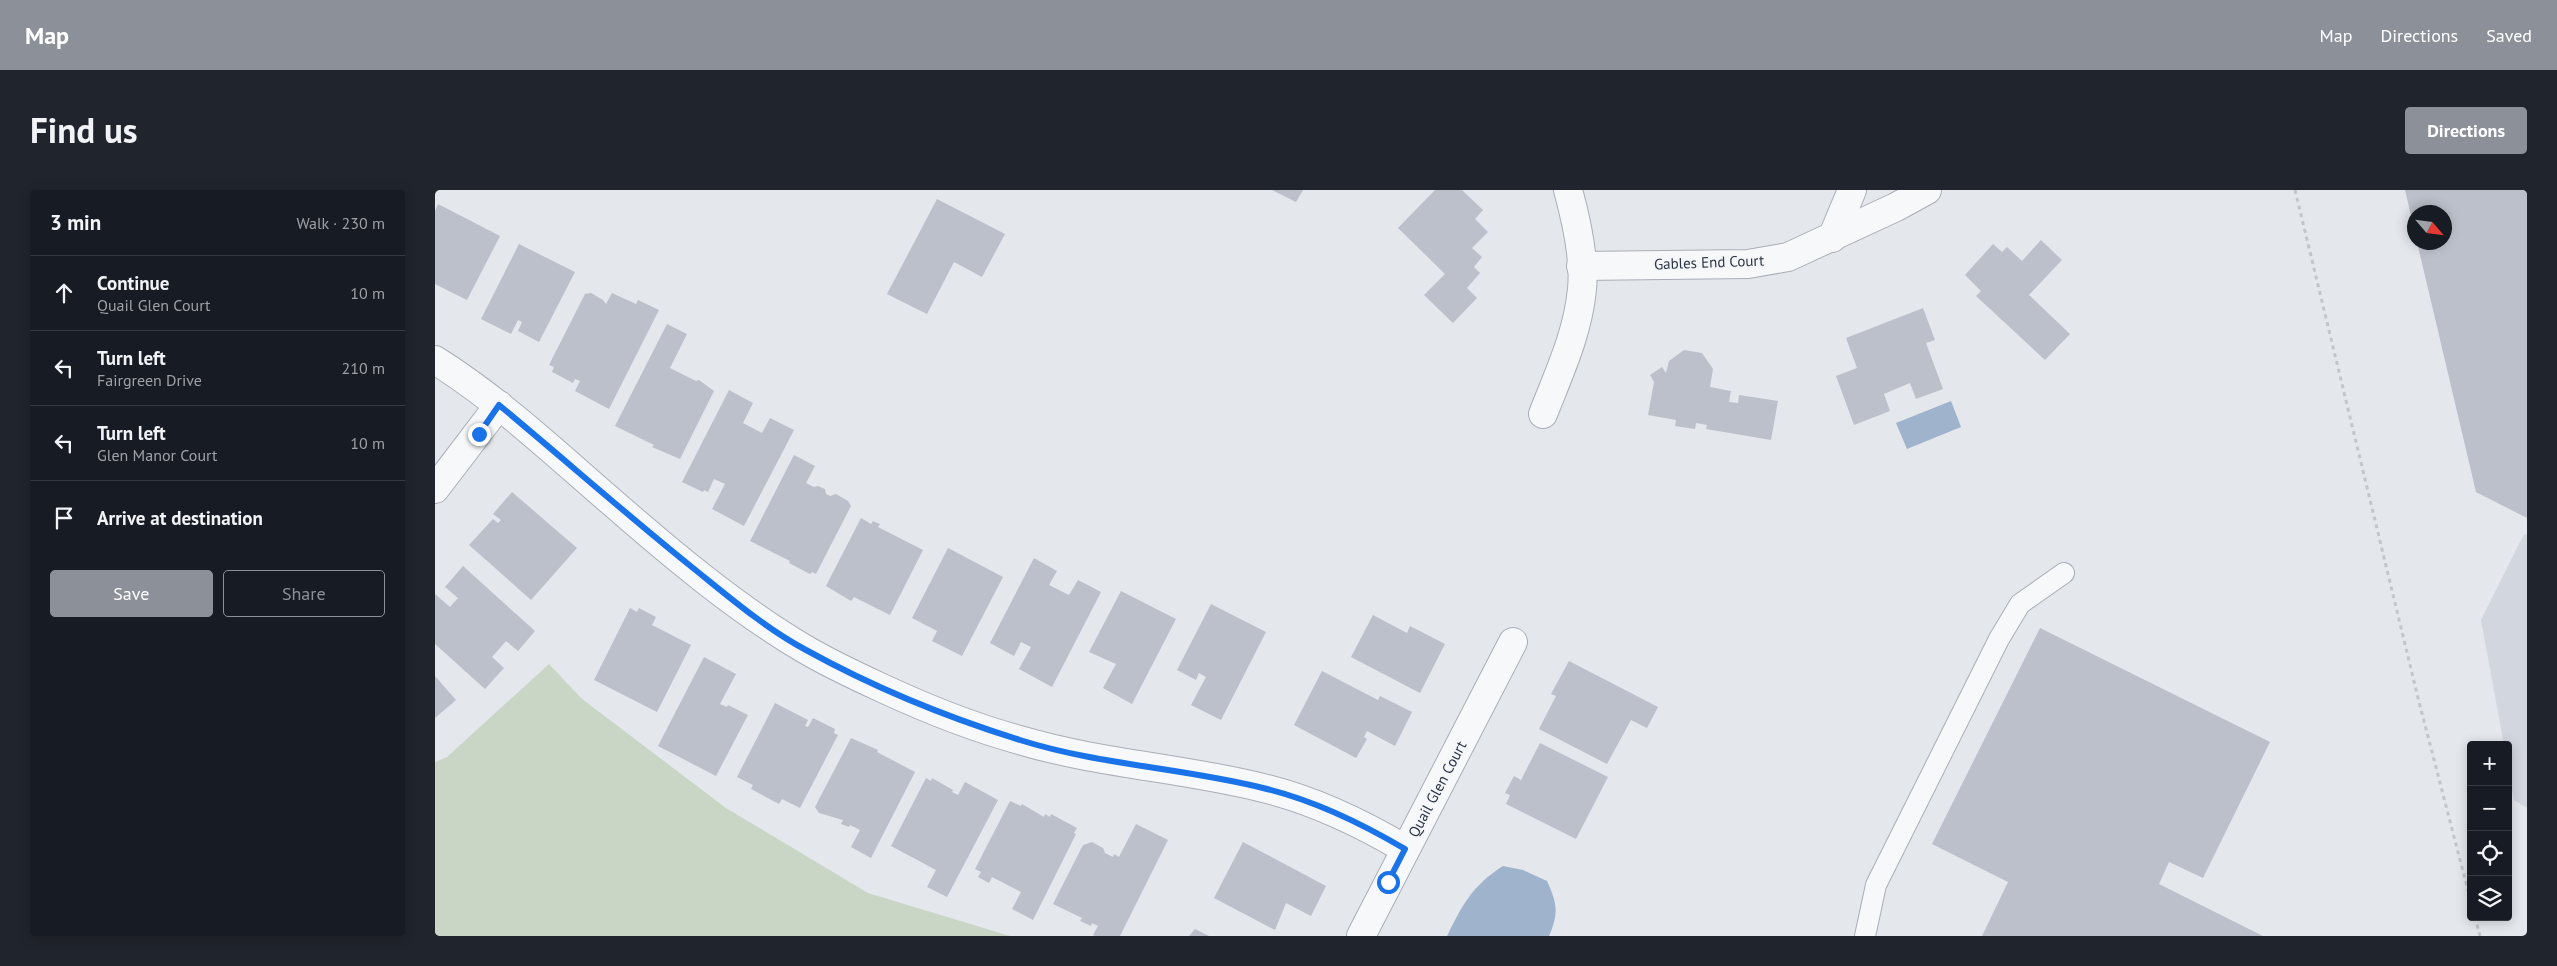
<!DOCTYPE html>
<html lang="en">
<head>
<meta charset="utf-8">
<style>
  body { margin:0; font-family:"PT Sans",sans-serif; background:#20242c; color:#f1f3f6 }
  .controls { position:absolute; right:15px; bottom:15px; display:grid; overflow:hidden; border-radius:5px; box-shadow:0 2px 12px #0003 }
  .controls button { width:45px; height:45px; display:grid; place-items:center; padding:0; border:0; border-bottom:1px solid #363941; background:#171b24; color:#f1f3f6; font:25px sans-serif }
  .compass { position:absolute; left:1972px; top:15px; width:45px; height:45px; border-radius:50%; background:#171b24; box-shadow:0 2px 12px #0003; rotate:118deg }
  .stop { position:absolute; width:15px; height:15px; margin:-11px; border:4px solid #1a73e8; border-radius:50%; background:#fff }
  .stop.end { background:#1a73e8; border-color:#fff; box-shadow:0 1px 5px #0008 }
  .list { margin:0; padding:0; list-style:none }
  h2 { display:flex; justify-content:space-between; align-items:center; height:65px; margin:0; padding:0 20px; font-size:21px }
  h2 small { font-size:16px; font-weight:400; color:#9ea1a6 }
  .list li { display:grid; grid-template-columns:32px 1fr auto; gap:15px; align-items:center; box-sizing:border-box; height:75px; padding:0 20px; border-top:1px solid #363941 }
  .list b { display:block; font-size:19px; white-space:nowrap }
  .list p { margin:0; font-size:16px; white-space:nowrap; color:#9ea1a6 }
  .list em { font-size:16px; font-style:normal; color:#9ea1a6 }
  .actions { display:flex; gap:10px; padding:15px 20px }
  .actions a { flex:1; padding:11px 0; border:1px solid #8c9099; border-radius:5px; text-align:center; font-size:18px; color:#8c9099 }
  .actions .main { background:#8c9099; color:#fff }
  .icon { flex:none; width:28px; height:28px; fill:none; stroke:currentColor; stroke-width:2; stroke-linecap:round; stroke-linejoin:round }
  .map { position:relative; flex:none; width:2092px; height:746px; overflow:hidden; border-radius:5px }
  header { display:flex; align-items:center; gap:30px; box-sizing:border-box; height:70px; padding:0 25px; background:#8c9099; color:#fff }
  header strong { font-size:24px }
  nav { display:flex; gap:28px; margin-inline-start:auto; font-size:18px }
  .intro { display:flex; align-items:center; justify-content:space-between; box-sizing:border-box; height:120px; padding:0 30px }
  h1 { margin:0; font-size:35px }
  .button { padding:12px 22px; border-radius:5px; background:#8c9099; color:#fff; font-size:18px; font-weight:700 }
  main { display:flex; gap:30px; padding:0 30px }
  aside { flex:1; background:#171b24; border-radius:5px; box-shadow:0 2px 12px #0003 }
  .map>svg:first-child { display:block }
</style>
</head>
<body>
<header>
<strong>Map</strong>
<nav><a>Map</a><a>Directions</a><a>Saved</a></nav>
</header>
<div class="intro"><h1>Find us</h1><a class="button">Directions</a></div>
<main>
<aside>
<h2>3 min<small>Walk · 230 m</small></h2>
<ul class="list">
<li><svg class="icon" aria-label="ahead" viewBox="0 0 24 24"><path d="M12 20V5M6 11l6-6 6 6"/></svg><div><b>Continue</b><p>Quail Glen Court</p></div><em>10 m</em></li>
<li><svg class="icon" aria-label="left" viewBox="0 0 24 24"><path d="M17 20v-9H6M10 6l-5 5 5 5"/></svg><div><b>Turn left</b><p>Fairgreen Drive</p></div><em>210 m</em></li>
<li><svg class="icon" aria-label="left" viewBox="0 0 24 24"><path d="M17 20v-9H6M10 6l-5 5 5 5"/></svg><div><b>Turn left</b><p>Glen Manor Court</p></div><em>10 m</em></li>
<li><svg class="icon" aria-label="arrive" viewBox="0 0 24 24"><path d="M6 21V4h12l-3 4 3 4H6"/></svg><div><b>Arrive at destination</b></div></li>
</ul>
<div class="actions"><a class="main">Save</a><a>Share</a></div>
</aside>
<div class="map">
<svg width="2092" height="746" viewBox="0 0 2092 746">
  <rect width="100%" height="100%" fill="#e4e7ec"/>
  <!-- built -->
  <path fill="#d2d6de" d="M2089 344 2092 345V618L2079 610 2073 580V555H2069L2046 430Z"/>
  <!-- green -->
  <path fill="#c9d6c5" d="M114 474 147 509 291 618 433 703 575 746H0V572L12 567Z"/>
  <!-- water -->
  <g fill="#9fb4cc">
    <path d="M1516 211 1526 237 1472 259 1461 233Z"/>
    <path d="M1068 676 1088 680 1112 691C1122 713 1124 723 1114 746H1012C1027 715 1038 695 1068 676Z"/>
  </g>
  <!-- building -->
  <g fill="#bbc0ca">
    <path d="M837 0H868L861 12Z"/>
    <path d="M1000 0H1027L1048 20 1040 29 1053 42 1037 58 1047 67 1039 77 1045 83 1032 98 1042 108 1018 133 989 105 1010 84 963 38Z"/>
    <path d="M1970 0H2092V328L2041 302 1982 52H2010V22H1980L1979 38Z"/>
    <path d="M502 9 570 44 547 87 519 72 492 124 452 104Z"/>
    <path d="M3 14 65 46 32 110 0 94V21Z"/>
    <path d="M1606 50 1627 70 1594 105 1635 144 1610 170 1541 106 1546 101 1530 85 1558 54 1567 62 1572 57 1587 71Z"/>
    <path d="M84 54 140 82 104 152 83 141 87 132 83 130 76 144 46 129Z"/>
    <path d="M156 103 168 110 171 114 177 103 201 114 203 110 224 120 174 219 140 201 145 191 140 189 138 193 117 182 119 177 114 175 150 104Z"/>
    <path d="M1488 118 1500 150 1491 153 1508 199 1481 209 1475 193 1449 204 1455 221 1419 235 1401 186 1422 178 1411 148Z"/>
    <path d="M232 134 252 144 235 178 261 191 264 190 279 201 245 269 217 257 219 255 180 236Z"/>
    <path d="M1249 160 1267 163 1278 179 1275 197 1296 201 1294 212 1303 213 1304 205 1343 211 1336 250 1271 239 1272 235 1261 233 1260 239 1240 236 1241 230 1213 225 1219 192 1215 185 1227 177 1231 183 1234 171Z"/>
    <path d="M294 200 318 213 308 233 327 243 335 228 359 240 309 336 277 319 290 294 279 289 273 302 269 300 268 302 247 292Z"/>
    <path d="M359 265 380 276 371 293 379 297 383 296 390 299 391 304 395 306 401 304 413 311 416 316 381 384 377 382 375 384 354 373 355 371 315 351Z"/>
    <path d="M77 302 142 358 96 410 34 355 58 329 63 333 66 330 58 324Z"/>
    <path d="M426 328 436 334 438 331 445 334 443 337 488 360 455 425 419 407 416 411 391 396Z"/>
    <path d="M513 358 568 387 527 466 497 451 502 441 477 428Z"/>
    <path d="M599 368 622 381 614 395 634 405 643 390 666 402 617 497 584 479 596 457 586 452 579 466 555 453Z"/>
    <path d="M28 376 100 441 83 461 71 451 57 467 69 478 50 499 0 454V404L15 417 23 408 10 397Z"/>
    <path d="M686 401 741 429 697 514 668 498 681 474 654 462Z"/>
    <path d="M776 414 831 442 786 530 756 515 771 487 764 483 761 490 742 480Z"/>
    <path d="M195 418 202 422 204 418 221 427 217 435 256 455 222 522 159 490Z"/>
    <path d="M938 425 972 443 975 436 1010 454 985 503 916 467Z"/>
    <path d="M1605 438 1835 552 1768 688 1734 672 1724 694 1828 746H1547L1573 692 1497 654Z"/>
    <path d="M269 467 301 484 285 514 292 517 293 515 313 525 281 586 223 556Z"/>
    <path d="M1134 471 1223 517 1212 538 1196 530 1172 574 1104 539 1121 506 1116 504Z"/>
    <path d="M887 481 943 510 945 506 977 522 960 556 932 541 929 547 932 549 921 568 859 535Z"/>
    <path d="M0 486 21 510 0 528Z"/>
    <path d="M340 513 373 530 370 536 373 537 378 528 400 539 399 543 403 545 365 618 347 609 344 614 316 599 318 595 302 587Z"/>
    <path d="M416 548 443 560 442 562 480 582 436 668 416 657 425 640 415 635 414 637 406 634 408 630 384 623 380 617Z"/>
    <path d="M1105 553 1173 587 1141 649 1071 614 1075 605 1070 603 1079 586 1086 590Z"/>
    <path d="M491 588 496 591 497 588 518 600 517 602 523 605 530 592 563 610 512 707 492 697 501 680 456 656Z"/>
    <path d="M575 611 586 616 587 614 609 627 610 624 615 627 616 624 642 638 639 643 641 644 598 730 577 719 586 702 557 687 554 693 543 687 546 682 540 679Z"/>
    <path d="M701 634 733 650 685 746H660L658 745 663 736 657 733 656 736 645 731 647 728 618 714 648 655 657 652 668 658 670 663 678 667 679 664 684 667Z"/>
    <path d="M808 652 891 696 876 726 851 713 840 740 779 708Z"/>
    <path d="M760 739 774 746H754Z"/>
  </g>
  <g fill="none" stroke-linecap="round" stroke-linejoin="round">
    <!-- service casing -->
    <g stroke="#a9aeb7" stroke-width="22">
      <path id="service" d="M1430 746 1441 695 1564 449 1585 414 1629 383"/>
    </g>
    <!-- minor casing -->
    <g stroke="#a9aeb7" stroke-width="30">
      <g id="minor">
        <path d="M1397 48 1417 0"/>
        <path d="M1146 76 1313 74 1353 67 1461 17 1492 0"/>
        <path d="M0 170C65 211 120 263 178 313 235 363 302 419 368 458 393 473 421 486 447 498 492 519 540 538 588 551 666 574 749 578 828 598 878 610 926 633 970 659"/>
        <path d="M1108 224C1124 183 1143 143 1147 99 1150 69 1141 29 1133 0"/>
        <path d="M0 299 64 215"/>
        <path d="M926 746 1078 452"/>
      </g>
    </g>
    <!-- path -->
    <g stroke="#c2c5cb" stroke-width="3" stroke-dasharray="4 4" stroke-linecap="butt">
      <path d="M1860 0 1984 512 2036 712"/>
      <path d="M2040 727 2045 746"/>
    </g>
    <!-- service -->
    <use href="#service" stroke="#f7f8fa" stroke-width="20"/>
    <!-- minor -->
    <use href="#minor" stroke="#f7f8fa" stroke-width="28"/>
  </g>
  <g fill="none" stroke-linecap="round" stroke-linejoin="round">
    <!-- route -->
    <path stroke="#1a73e8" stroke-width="6" d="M44 244 64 215C129 269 192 325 258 378 294 407 330 438 371 460 438 497 511 527 585 550 664 575 748 578 828 598 879 610 926 633 970 659L953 692"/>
  </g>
  <g text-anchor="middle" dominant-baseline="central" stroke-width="4" stroke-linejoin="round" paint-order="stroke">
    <!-- street labels -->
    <g font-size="15" fill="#2b3445" stroke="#f4f6f9">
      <text transform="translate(1274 72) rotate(-2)">Gables End Court</text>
      <text transform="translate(1002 599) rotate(-62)">Quail Glen Court</text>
    </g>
  </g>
</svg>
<div class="controls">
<button>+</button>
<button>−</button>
<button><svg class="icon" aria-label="locate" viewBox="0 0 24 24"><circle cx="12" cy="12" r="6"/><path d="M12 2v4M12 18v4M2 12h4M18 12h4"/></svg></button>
<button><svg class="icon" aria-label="layers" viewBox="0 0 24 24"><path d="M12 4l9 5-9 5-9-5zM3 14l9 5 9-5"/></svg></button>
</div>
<svg class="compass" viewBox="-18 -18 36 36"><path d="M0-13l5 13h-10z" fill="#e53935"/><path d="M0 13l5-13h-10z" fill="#9ea1a6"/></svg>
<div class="stop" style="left:953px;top:692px"></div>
<div class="stop end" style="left:44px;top:244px"></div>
</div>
</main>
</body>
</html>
